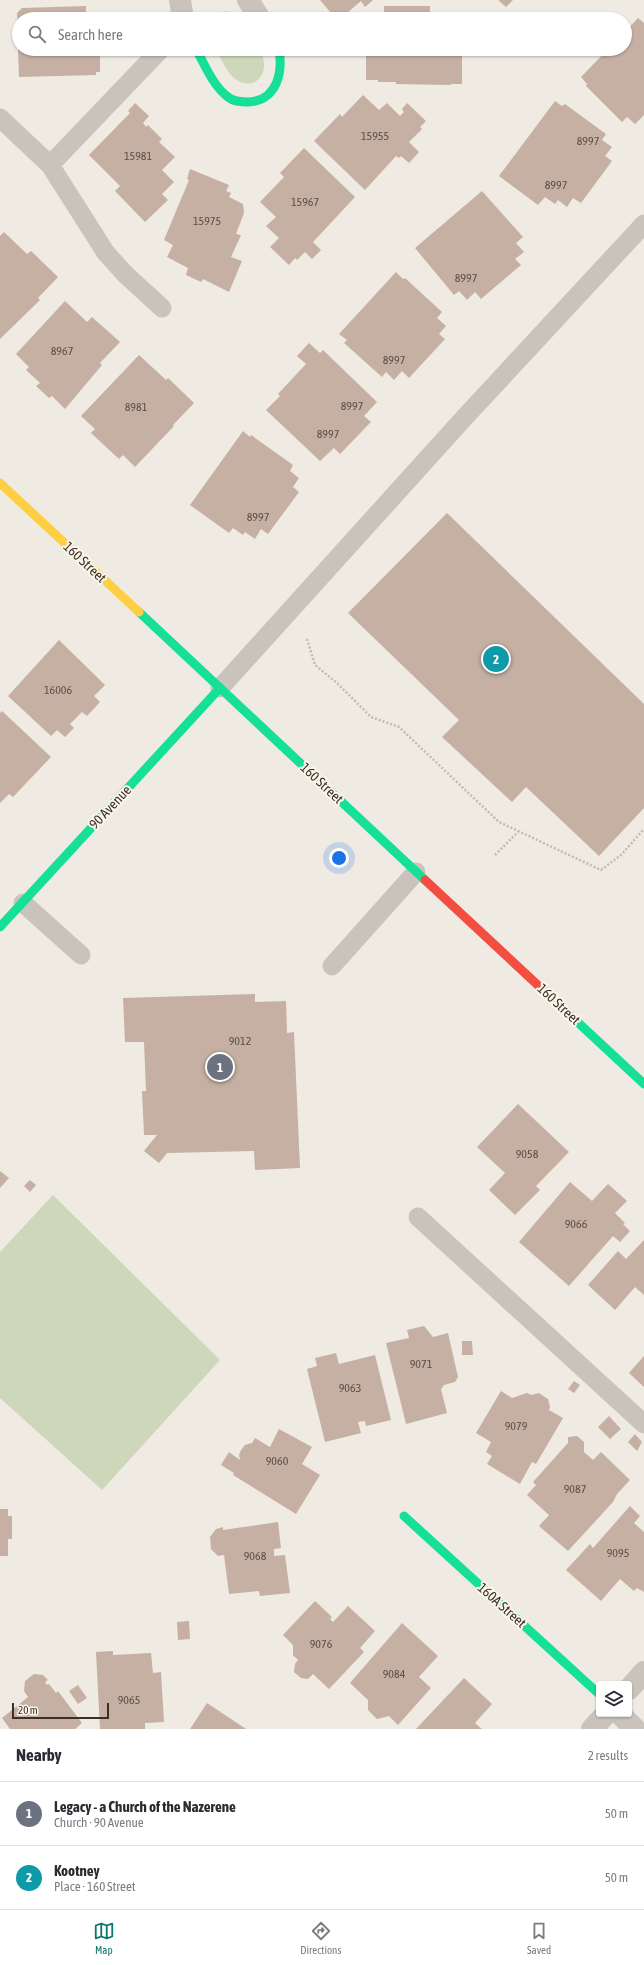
<!DOCTYPE html>
<html lang="en">
<head>
<meta charset="utf-8">
<style>
  body { margin:0; font-family:"Asap Condensed",sans-serif; background:#f7f7f7; color:#2b2b33 }
  .controls { position:absolute; right:12px; bottom:12px; display:grid; overflow:hidden; border-radius:4px; box-shadow:0 1px 3px #0004 }
  .controls button { width:36px; height:36px; display:grid; place-items:center; padding:0; border:0; border-bottom:1px solid #e1e1e2; background:#fff; color:#2b2b33; font:20px sans-serif }
  .scale { position:absolute; left:12px; bottom:10px; width:97px; box-sizing:border-box; padding-left:4px; border:2px solid #3a3029; border-top:0; font-size:11px; line-height:14px; white-space:nowrap; color:#3a3029; -webkit-text-stroke:3px #fcf5ea; paint-order:stroke }
  .you { position:absolute; left:339px; top:858px; width:14px; height:14px; margin:-10px; border:3px solid #fff; border-radius:50%; background:#1a73e8; box-shadow:0 0 0 6px #1a73e833 }
  .badge { display:grid; place-items:center; width:26px; height:26px; border-radius:50%; background:#0f766e; color:#fff; font-size:13px; font-weight:700 }
  .pin { position:absolute; translate:-50% -50%; border:2px solid #fff; box-shadow:0 1px 4px #0006 }
  .list { margin:0; padding:0; list-style:none }
  h2 { display:flex; justify-content:space-between; align-items:center; height:52px; margin:0; padding:0 16px; font-size:17px }
  h2 small { font-size:13px; font-weight:400; color:#7c7c81 }
  .list li { display:grid; grid-template-columns:26px 1fr auto; gap:12px; align-items:center; box-sizing:border-box; height:64px; padding:0 16px; border-top:1px solid #e1e1e2 }
  .list b { display:block; font-size:15px; white-space:nowrap }
  .list p { margin:0; font-size:13px; white-space:nowrap; color:#7c7c81 }
  .list em { font-size:13px; font-style:normal; color:#7c7c81 }
  .icon { flex:none; width:22px; height:22px; fill:none; stroke:currentColor; stroke-width:2; stroke-linecap:round; stroke-linejoin:round }
  .map { position:relative; flex:none; width:644px; height:1729px; overflow:hidden }
  .search { position:absolute; background:#fff; box-shadow:0 1px 3px #0004; left:12px; right:12px; top:12px; height:44px; display:flex; align-items:center; gap:10px; box-sizing:border-box; padding:0 14px; border-radius:22px; color:#7c7c81; font-size:15px }
  .sheet { height:180px; background:#fff }
  nav { display:flex; justify-content:space-around; align-items:center; box-sizing:border-box; height:56px; border-top:1px solid #e1e1e2; background:#fff; font-size:11px; color:#7c7c81 }
  nav a { display:grid; justify-items:center; gap:2px }
  nav .on { color:#0f766e }
  .map>svg:first-child { display:block }
</style>
</head>
<body>
<div class="map">
<svg width="644" height="1729" viewBox="0 0 644 1729">
  <rect width="100%" height="100%" fill="#efebe3"/>
  <!-- green -->
  <g fill="#cfd7bb">
    <path d="M226 11 239 19H209L213 15Z"/>
    <path d="M215 49H259C274 73 253 94 234 78 226 71 221 58 215 49Z"/>
    <path d="M53 1195 220 1360 102 1490 0 1398V1252Z"/>
  </g>
  <!-- building -->
  <g fill="#c5b0a3">
    <path d="M320 0H373L365 7 361 1 340 19H336Z"/>
    <path d="M498 0H513L506 7Z"/>
    <path d="M86 6V19H19L18 38 17 13 22 8Z"/>
    <rect x="384" y="6" width="46" height="13"/>
    <path d="M638 18 644 23V115L635 124 627 117 622 122 586 86 587 84 581 77 608 49H625V32Z"/>
    <path d="M18 49H100V72H96V75L19 77Z"/>
    <path d="M366 49H462V84H451V85L396 84V82H378V80H366Z"/>
    <path d="M363 95 379 110 387 103 400 116 404 112 402 109 407 103 426 121 420 127 422 129 409 142 419 152 409 163 401 156 399 158 396 156 365 190 314 141 340 114 342 117Z"/>
    <path d="M555 101 562 106 565 104 606 134 602 140 612 147 605 156 612 161 581 203 573 198 567 207 558 200 555 204 545 197 538 205 499 176Z"/>
    <path d="M135 103 149 116 143 123 146 127 148 125 162 139 159 142 175 157 162 170 174 182 162 194 168 200 145 222 115 191 120 186 89 155 130 113 128 111Z"/>
    <path d="M304 148 355 197 313 242 321 250 312 259 305 252 297 260 295 258 289 265 270 247 279 238 266 226 276 217 260 202 284 177 280 173Z"/>
    <path d="M190 169 229 185 226 191 231 193 229 197 243 204 244 213 236 234 241 235 231 257 242 261 229 292 203 279 201 282 186 275 188 268 167 257 173 245 164 240 189 180 187 179Z"/>
    <path d="M482 191 523 237 516 243 524 252 515 259 521 265 481 299 475 292 467 300 459 291 454 295 415 248Z"/>
    <path d="M4 232 27 254 31 251 58 277 38 298 40 300 0 339V236Z"/>
    <path d="M396 272 403 279 405 278 442 312 437 318 446 326 439 334 445 339 409 378 402 371 394 380 386 372 382 377 344 343 347 340 339 334Z"/>
    <path d="M65 301 87 322 92 317 120 342 100 363 102 365 65 409 52 396 49 398 36 386 40 383 26 370 29 367 16 354Z"/>
    <path d="M309 343 320 353 323 350 377 402 364 416 371 422 340 454 334 448 320 461 266 410 280 396 278 394 306 364 297 356Z"/>
    <path d="M139 355 166 380 168 378 194 403 173 425 174 426 135 467 123 455 119 459 91 433 95 429 81 416Z"/>
    <path d="M243 431 250 437 251 435 293 465 290 471 299 478 293 487 299 492 268 534 261 529 255 539 245 532 243 535 233 528 229 533 190 505Z"/>
    <path d="M447 513 644 704V808L599 856 526 787 512 802 442 737 459 720 348 613Z"/>
    <path d="M59 640 105 685 94 696 100 702 87 716 82 712 70 724 74 728 65 737 57 730 51 736 8 696Z"/>
    <path d="M2 711 51 757 13 797 9 794 0 803V713Z"/>
    <path d="M255 994V1002L286 1001 287 1033 294 1032 300 1168 255 1170 254 1151 167 1153 159 1163 144 1151 157 1135H144L142 1091H146L144 1042H125L123 998Z"/>
    <path d="M518 1104 569 1152 536 1186 540 1190 515 1215 489 1190 505 1173 477 1147Z"/>
    <path d="M0 1171 9 1178 0 1188Z"/>
    <path d="M30 1180 36 1185 30 1192 24 1186Z"/>
    <path d="M570 1182 592 1201 608 1184 627 1201 615 1213 625 1223 623 1224 630 1231 620 1242 613 1236 569 1286 519 1242Z"/>
    <path d="M644 1240V1295L635 1287 615 1310 588 1285 618 1251 626 1259Z"/>
    <path d="M424 1326 433 1337 448 1333 458 1377 455 1382 444 1385 441 1389 447 1413 406 1424 386 1343 409 1338 407 1330Z"/>
    <path d="M462 1341H472L473 1355H462Z"/>
    <path d="M336 1353 339 1364 375 1355 391 1420 366 1426 365 1421 358 1422 361 1433 325 1442 307 1369 317 1366 315 1358Z"/>
    <path d="M644 1356V1387L629 1373Z"/>
    <path d="M574 1381 580 1385 574 1393 568 1389Z"/>
    <path d="M501 1391 512 1398 527 1393 531 1395 539 1393 548 1399 550 1407 549 1410 563 1418 536 1464 532 1462 520 1484 487 1464 492 1456 486 1452 491 1442 476 1433Z"/>
    <path d="M609 1416 621 1429 610 1439 598 1427Z"/>
    <path d="M279 1429 312 1447 302 1464 320 1475 296 1514 233 1475 234 1473 221 1465 229 1452 240 1460 239 1455 241 1450 245 1445 252 1443 255 1438 270 1447Z"/>
    <path d="M635 1434 642 1442 637 1451 628 1442Z"/>
    <path d="M577 1436 584 1442V1452L593 1460 601 1452 630 1480 617 1494 613 1502 568 1551 539 1526 549 1515 527 1495 536 1485 533 1482 568 1443V1437Z"/>
    <path d="M630 1506 640 1516 634 1523 644 1532V1592L637 1588 634 1591 620 1579 601 1601 566 1570 590 1544 593 1548Z"/>
    <path d="M0 1509H8V1516H12V1539H8V1556H0Z"/>
    <path d="M278 1522 281 1548 274 1549V1556L285 1555 290 1593 260 1596 259 1591 229 1594 224 1555 218 1556 211 1549 210 1537 216 1529 223 1527V1530Z"/>
    <path d="M315 1601 332 1617 330 1619 333 1622 348 1606 375 1631 360 1648 364 1652 329 1689 313 1674 308 1679 301 1678 294 1672 295 1664 298 1660 293 1655V1645L283 1635Z"/>
    <path d="M189 1621 190 1639 178 1640 177 1622Z"/>
    <path d="M402 1623 438 1656 419 1677 431 1688 398 1725 389 1716 377 1719 368 1710V1700L350 1683Z"/>
    <path d="M113 1651V1655L151 1653 153 1673 161 1672 164 1722 145 1723V1729H100L96 1652Z"/>
    <path d="M34 1674 43 1675 48 1680 45 1682 47 1685 49 1684 56 1693 58 1691 82 1723 75 1729H10L2 1718 28 1697 24 1691 25 1681Z"/>
    <path d="M464 1678 492 1704 475 1723 482 1729H416Z"/>
    <path d="M78 1685 87 1698 78 1704 69 1691Z"/>
    <path d="M207 1703 246 1729H190Z"/>
  </g>
  <g fill="none" stroke-linecap="round" stroke-linejoin="round">
    <!-- path -->
    <g stroke="#c1bbb4" stroke-width="2.5" stroke-dasharray="2 2" stroke-linecap="butt">
      <path d="M307 639 315 665 337 683 371 717 399 727 499 822 601 870 621 855 644 829"/>
      <path d="M495 855 518 832"/>
    </g>
    <!-- lane -->
    <g stroke="#c9c3bb" stroke-width="19">
      <path d="M0 118 50 165 106 253 125 274 162 308"/>
      <path d="M50 165 161 49"/>
      <path d="M220 688 464 418 644 224"/>
      <path d="M23 903 81 955"/>
      <path d="M332 966 416 872"/>
      <path d="M418 1217 644 1424"/>
    </g>
    <!-- street -->
    <g stroke="#c9c3bb" stroke-width="22">
      <path d="M180 0 183 19"/>
      <path d="M248 0 260 19"/>
      <path d="M629 1689 644 1672"/>
      <path d="M620 1714 635 1729"/>
      <path d="M592 1729 606 1714"/>
    </g>
    <!-- fast -->
    <g stroke="#16e098" stroke-width="9">
      <path d="M196 49C205 65 213 86 228 97 234 102 242 102 249 102 277 100 283 73 279 49"/>
      <path d="M139 612 425 880"/>
      <path d="M0 927 220 688"/>
      <path d="M557 1003 644 1084"/>
      <path d="M404 1516 599 1694"/>
    </g>
    <!-- slow -->
    <path stroke="#ffcf43" stroke-width="9" d="M0 483 139 612"/>
    <!-- jam -->
    <path stroke="#f24e42" stroke-width="9" d="M425 880 557 1003"/>
  </g>
  <g text-anchor="middle" dominant-baseline="central" stroke-width="4" stroke-linejoin="round" paint-order="stroke">
    <!-- number labels -->
    <g font-size="12" fill="#5d5048">
      <text x="375" y="136">15955</text>
      <text x="588" y="141">8997</text>
      <text x="138" y="156">15981</text>
      <text x="556" y="185">8997</text>
      <text x="305" y="202">15967</text>
      <text x="207" y="221">15975</text>
      <text x="466" y="278">8997</text>
      <text x="62" y="351">8967</text>
      <text x="394" y="360">8997</text>
      <text x="352" y="406">8997</text>
      <text x="136" y="407">8981</text>
      <text x="328" y="434">8997</text>
      <text x="258" y="517">8997</text>
      <text x="58" y="690">16006</text>
      <text x="240" y="1041">9012</text>
      <text x="527" y="1154">9058</text>
      <text x="576" y="1224">9066</text>
      <text x="421" y="1364">9071</text>
      <text x="350" y="1388">9063</text>
      <text x="516" y="1426">9079</text>
      <text x="277" y="1461">9060</text>
      <text x="575" y="1489">9087</text>
      <text x="618" y="1553">9095</text>
      <text x="255" y="1556">9068</text>
      <text x="321" y="1644">9076</text>
      <text x="394" y="1674">9084</text>
      <text x="129" y="1700">9065</text>
    </g>
    <!-- street labels -->
    <g font-size="14" fill="#3a3029" stroke="#fcf5ea">
      <text transform="translate(85 562) rotate(43)">160 Street</text>
      <text transform="translate(322 783) rotate(43)">160 Street</text>
      <text transform="translate(110 807) rotate(-47)">90 Avenue</text>
      <text transform="translate(559 1004) rotate(43)">160 Street</text>
      <text transform="translate(502 1605) rotate(42)">160A Street</text>
    </g>
  </g>
</svg>
<div class="controls">
<button><svg class="icon" aria-label="layers" viewBox="0 0 24 24"><path d="M12 4l9 5-9 5-9-5zM3 14l9 5 9-5"/></svg></button>
</div>
<div class="scale">20 m</div>
<div class="you"></div>
<div class="pin badge" style="left:220px;top:1067px;background:#6b7280">1</div>
<div class="pin badge" style="left:496px;top:659px;background:#0f9aa8">2</div>
<div class="search"><svg class="icon" aria-label="search" viewBox="0 0 24 24"><circle cx="10" cy="10" r="6"/><path d="M15 15l6 6"/></svg>Search here</div>
</div>
<section class="sheet">
<h2>Nearby<small>2 results</small></h2>
<ul class="list">
<li><span class="badge" style="background:#6b7280">1</span><div><b>Legacy - a Church of the Nazerene</b><p>Church · 90 Avenue</p></div><em>50 m</em></li>
<li><span class="badge" style="background:#0f9aa8">2</span><div><b>Kootney</b><p>Place · 160 Street</p></div><em>50 m</em></li>
</ul>
</section>
<nav>
<a class="on"><svg class="icon" aria-label="map" viewBox="0 0 24 24"><path d="M3 6l6-2 6 2 6-2v14l-6 2-6-2-6 2zM9 4v14M15 6v14"/></svg>Map</a>
<a><svg class="icon" aria-label="directions" viewBox="0 0 24 24"><path d="M12 3l9 9-9 9-9-9zM9 14v-3h6M13 9l2 2-2 2"/></svg>Directions</a>
<a><svg class="icon" aria-label="saved" viewBox="0 0 24 24"><path d="M7 4h10v16l-5-4-5 4z"/></svg>Saved</a>
</nav>
</body>
</html>
